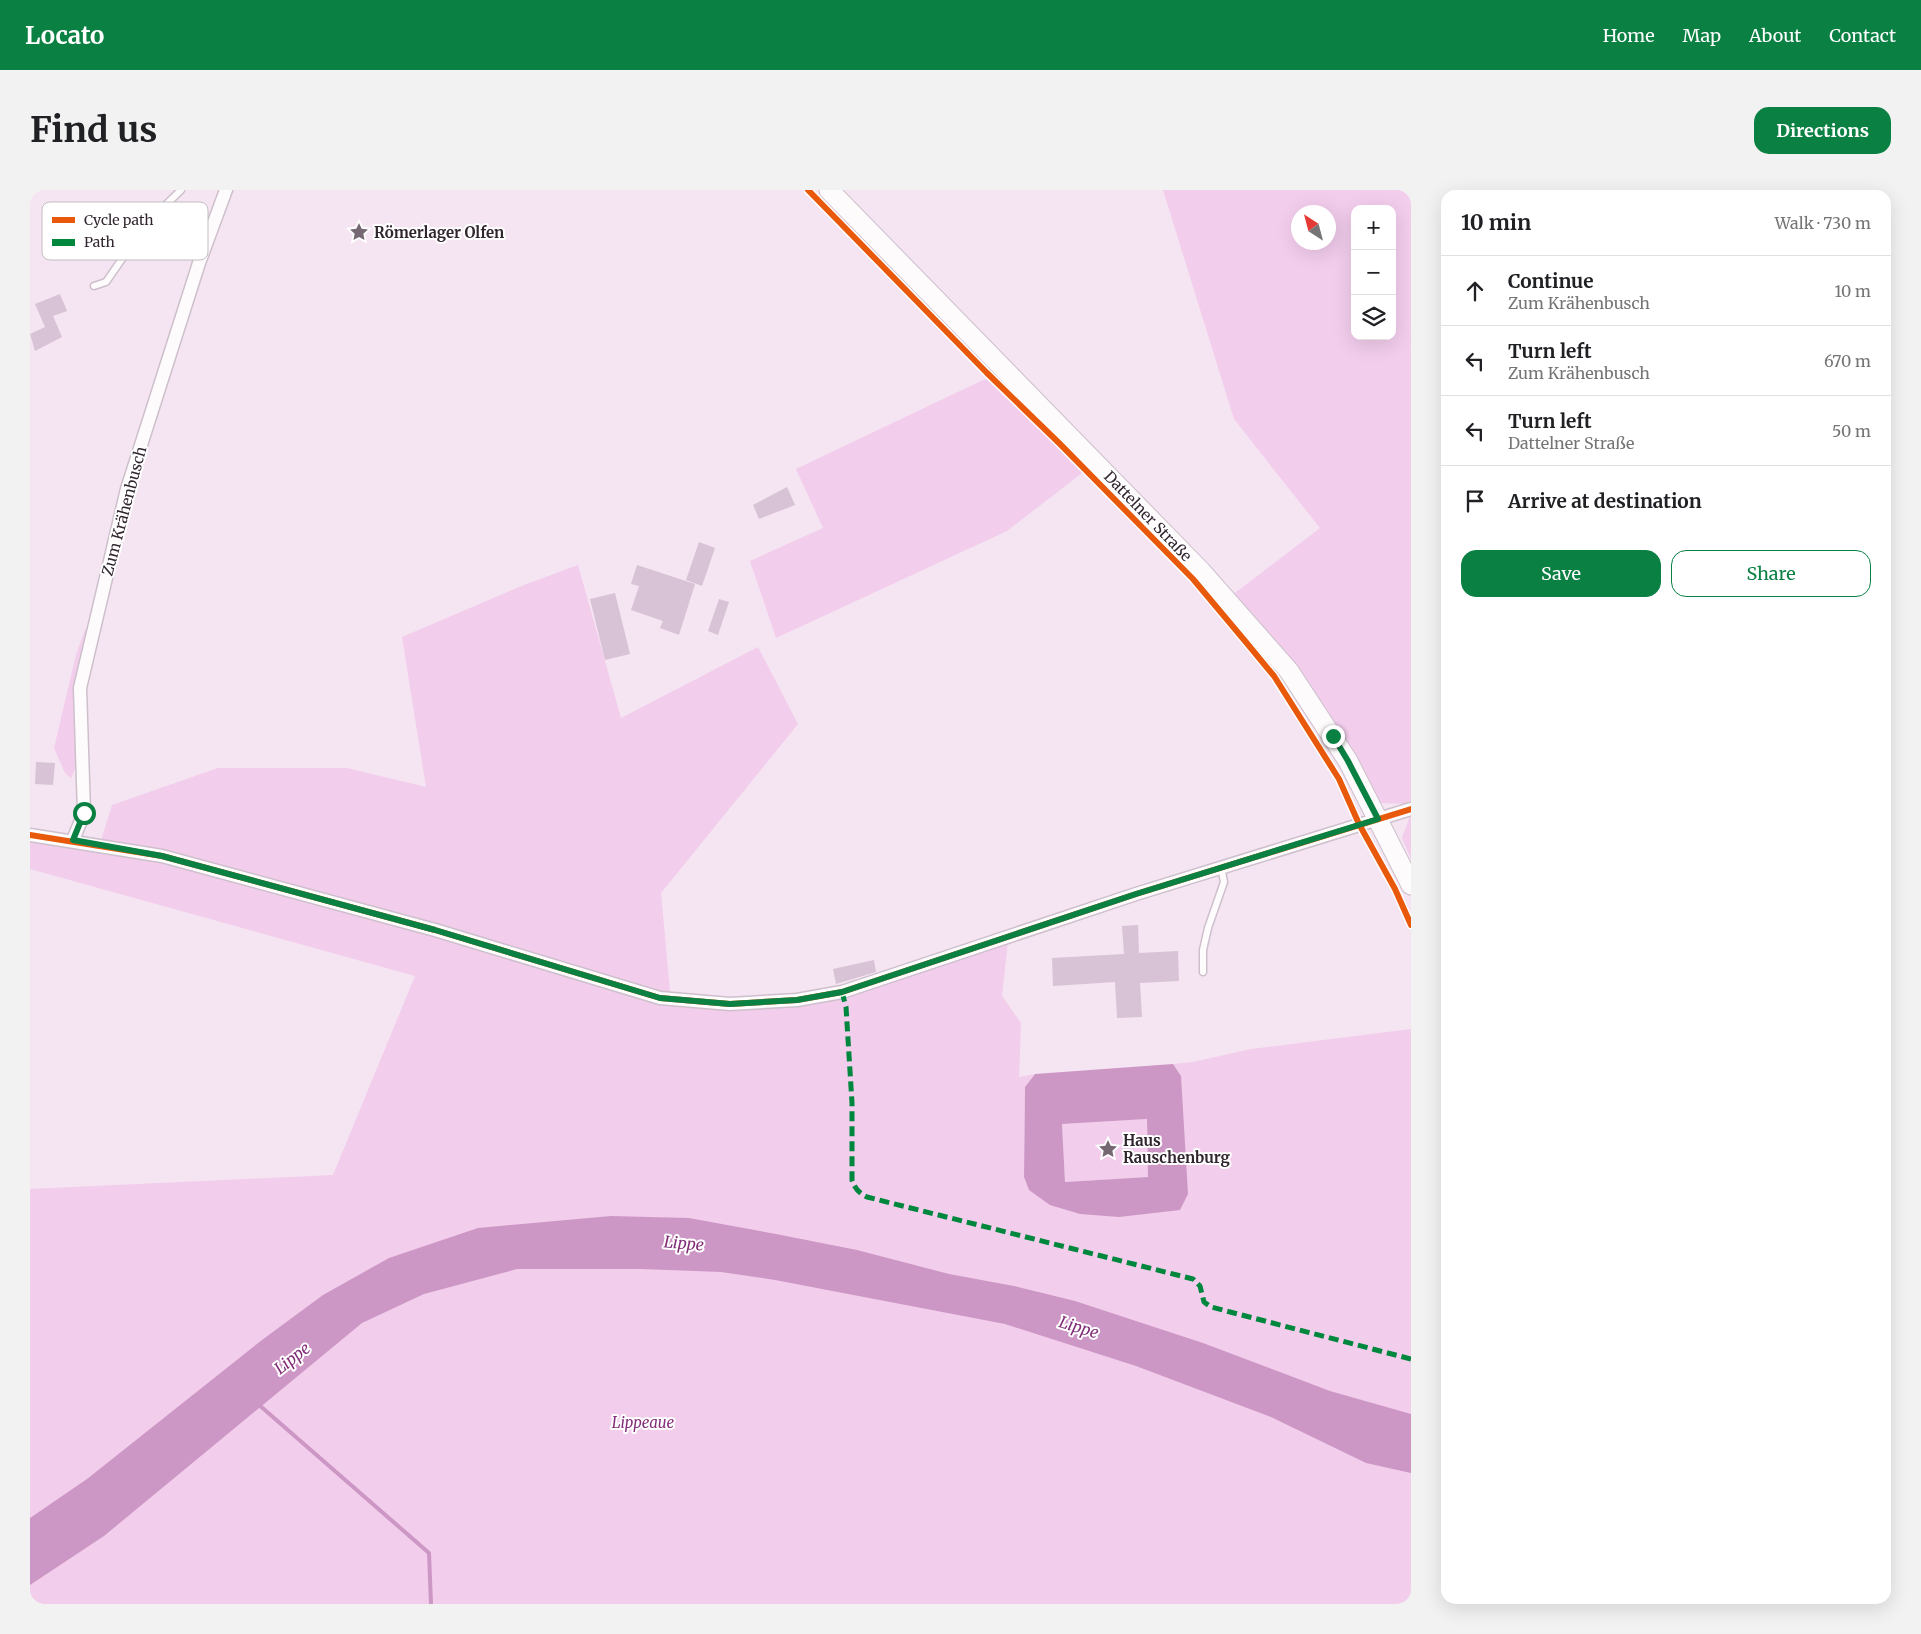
<!DOCTYPE html>
<html lang="en">
<head>
<meta charset="utf-8">
<style>
  body { margin:0; font-family:Merriweather,serif; background:#f2f2f2; color:#202124 }
  .controls { position:absolute; right:15px; top:15px; display:grid; overflow:hidden; border-radius:10px; box-shadow:0 5px 20px #0002 }
  .controls button { width:45px; height:45px; display:grid; place-items:center; padding:0; border:0; border-bottom:1px solid #e0e0e0; background:#fff; color:#202124; font:25px sans-serif }
  .compass { position:absolute; left:1261px; top:15px; width:45px; height:45px; border-radius:50%; background:#fff; box-shadow:0 5px 20px #0002; rotate:324deg }
  .stop { position:absolute; width:15px; height:15px; margin:-11px; border:4px solid #0b8043; border-radius:50%; background:#fff }
  .stop.end { background:#0b8043; border-color:#fff; box-shadow:0 1px 5px #0008 }
  .list { margin:0; padding:0; list-style:none }
  h2 { display:flex; justify-content:space-between; align-items:center; height:65px; margin:0; padding:0 20px; font-size:21px }
  h2 small { font-size:16px; font-weight:400; color:#757577 }
  .list li { display:grid; grid-template-columns:32px 1fr auto; gap:15px; align-items:center; box-sizing:border-box; height:70px; padding:0 20px; border-top:1px solid #e0e0e0 }
  .list b { display:block; font-size:19px; white-space:nowrap }
  .list p { margin:0; font-size:16px; white-space:nowrap; color:#757577 }
  .list em { font-size:16px; font-style:normal; color:#757577 }
  .actions { display:flex; gap:10px; padding:15px 20px }
  .actions a { flex:1; padding:11px 0; border:1px solid #0b8043; border-radius:15px; text-align:center; font-size:18px; color:#0b8043 }
  .actions .main { background:#0b8043; color:#fff }
  .icon { flex:none; width:28px; height:28px; fill:none; stroke:currentColor; stroke-width:2; stroke-linecap:round; stroke-linejoin:round }
  .map { position:relative; flex:none; width:1381px; height:1414px; overflow:hidden; border-radius:15px }
  header { display:flex; align-items:center; gap:30px; box-sizing:border-box; height:70px; padding:0 25px; background:#0b8043; color:#fff }
  header strong { font-size:24px }
  nav { display:flex; gap:28px; margin-inline-start:auto; font-size:18px }
  .intro { display:flex; align-items:center; justify-content:space-between; box-sizing:border-box; height:120px; padding:0 30px }
  h1 { margin:0; font-size:35px }
  .button { padding:12px 22px; border-radius:15px; background:#0b8043; color:#fff; font-size:18px; font-weight:700 }
  main { display:flex; gap:30px; padding:0 30px }
  aside { flex:1; background:#fff; border-radius:15px; box-shadow:0 5px 20px #0002 }
  .map>svg:first-child { display:block }
</style>
</head>
<body>
<header>
<strong>Locato</strong>
<nav><a>Home</a><a>Map</a><a>About</a><a>Contact</a></nav>
</header>
<div class="intro"><h1>Find us</h1><a class="button">Directions</a></div>
<main>
<div class="map">
<svg width="1381" height="1414" viewBox="0 0 1381 1414">
  <rect width="100%" height="100%" fill="#f5e4f2"/>
  <!-- green -->
  <g fill="#f2cdec" fill-rule="evenodd">
    <path d="M1133 0H1381V612L1376 614 1351 613 1311 541 1263 474 1201 406 1290 338 1204 229ZM1325 19H1362V146H1325ZM1268 22H1298V52H1268Z"/>
    <path d="M960 189 1052 283 977 341 746 448 720 371 793 338 766 279 953 190Z"/>
    <path d="M548 375 591 528 728 457 768 534 631 703 641 812 810 807 811 809 815 808V805L978 751 972 806 991 833 989 887 1005 884 995 897 994 987 999 1000 1150 1020 1151 886 1143 874 1163 872 1221 859 1381 839V1414H0V999L303 985 385 786 0 679V647L69 657 82 615 188 578H317L396 597 372 447 494 395Z"/>
    <path d="M62 435 50 568 41 588 35 583 24 558 46 465 55 440Z"/>
    <path d="M1380 626H1381V669L1372 648Z"/>
    <path d="M1117 929 1118 987 1035 992 1032 934Z"/>
  </g>
  <!-- water -->
  <g fill="#cd97c5" fill-rule="evenodd">
    <path d="M1143 874 1151 886 1158 1004 1150 1020 1089 1027 1050 1024 1020 1015 999 1000 994 987 995 897 1005 884ZM1117 929 1118 987 1035 992 1032 934Z"/>
    <path d="M581 1026 659 1028 746 1044 827 1060 919 1084 984 1096 1045 1111 1173 1153 1300 1201 1381 1224V1283L1336 1273 1241 1227 1106 1176 975 1134 745 1090 691 1082 611 1079H487L394 1104 332 1133 74 1346 0 1395V1328L57 1289 232 1150 293 1105 359 1068 448 1038Z"/>
  </g>
  <g fill="none" stroke-linecap="round" stroke-linejoin="round">
    <!-- stream -->
    <path stroke="#cd97c5" stroke-width="4" d="M228 1214 399 1363 401 1414"/>
  </g>
  <!-- building -->
  <g fill="#d8c2d5">
    <path d="M30 104 37 121 23 126 32 147 5 161 0 144 15 137 5 114Z"/>
    <path d="M757 297 765 315 729 329 723 315Z"/>
    <path d="M669 352 685 358 672 396 656 390Z"/>
    <path d="M607 375 665 394 649 445 630 438 633 431 601 420 609 396 601 394Z"/>
    <path d="M585 403 600 464 575 470 560 409Z"/>
    <path d="M689 409 699 412 688 445 678 441Z"/>
    <path d="M6 572 25 573 23 595 5 594Z"/>
    <path d="M1108 735 1109 763 1148 761 1149 791 1110 793 1112 827 1087 828 1085 792 1023 796 1022 768 1094 764 1092 736Z"/>
    <path d="M844 770 846 782 806 794 803 779Z"/>
  </g>
  <g fill="none" stroke-linecap="round" stroke-linejoin="round">
    <!-- lane casing -->
    <g stroke="#cdc0cb" stroke-width="9">
      <g id="lane">
        <path d="M64 96 76 92 117 33 151 0"/>
        <path d="M1173 782V760L1178 738 1194 692 1191 677"/>
      </g>
    </g>
    <!-- street casing -->
    <g stroke="#cdc0cb" stroke-width="15">
      <g id="street">
        <path d="M0 645 132 666 405 740 630 808 700 814 767 810 812 802 1106 704 1381 619"/>
        <path d="M43 650 54 623 50 498 97 299 169 73 196 0"/>
      </g>
    </g>
    <!-- primary casing -->
    <g stroke="#cdc0cb" stroke-width="21">
      <path id="primary" d="M799 0 1171 381 1259 481 1318 571 1381 695"/>
    </g>
    <!-- lane -->
    <use href="#lane" stroke="#fefbfd" stroke-width="6"/>
    <!-- street -->
    <use href="#street" stroke="#fefbfd" stroke-width="12"/>
    <!-- primary -->
    <use href="#primary" stroke="#fefbfd" stroke-width="19"/>
    <!-- quiet -->
    <path stroke="#00873e" stroke-width="5" stroke-dasharray="10 5" stroke-linecap="butt" d="M812 802 816 817 822 913V990C825 999 829 1003 837 1007L1163 1089 1170 1096 1174 1112 1181 1117 1381 1169"/>
    <!-- cycleway casing -->
    <g stroke="#fff" stroke-width="9">
      <g id="cycleway">
        <path d="M778 0 957 183 1029 253 1163 389 1215 451 1244 486 1309 589 1329 634 1365 699 1381 735"/>
        <path d="M0 645 132 666 405 740 630 808 700 814 767 810 812 802 1106 704 1381 619"/>
      </g>
    </g>
    <!-- cycleway -->
    <use href="#cycleway" stroke="#e8590c" stroke-width="6"/>
  </g>
  <g fill="none" stroke-linecap="round" stroke-linejoin="round">
    <!-- route -->
    <path stroke="#0b8043" stroke-width="6" d="M54 623 43 650 132 666 405 740 630 808 700 814 767 810 812 802 1106 704 1348 629 1318 571 1303 546"/>
  </g>
  <!-- icons -->
  <defs>
    <g id="sight-bare" transform="scale(1.5)"><path d="M0-6L1.8-2.2L6-1.7L2.9 1.2L3.7 5.4L0 3.3L-3.7 5.4L-2.9 1.2L-6-1.7L-1.8-2.2Z" fill="#766873" stroke="#fff" stroke-width="2.5" paint-order="stroke"/></g>
  </defs>
  <g fill-rule="evenodd">
    <use href="#sight-bare" x="329" y="42"/>
    <use href="#sight-bare" x="1078" y="959"/>
  </g>
  <g text-anchor="middle" dominant-baseline="central" stroke-width="4" stroke-linejoin="round" paint-order="stroke">
    <!-- poi labels -->
    <g font-size="15" font-weight="bold" fill="#31252f" stroke="#fff" text-anchor="start">
      <text x="344" y="42">Römerlager Olfen</text>
      <text x="1093" y="950">Haus<tspan x="1093" dy="17">Rauschenburg</tspan></text>
    </g>
    <!-- street labels -->
    <g font-size="15" fill="#31252f" stroke="#fff">
      <text transform="translate(94 321) rotate(-75)">Zum Krähenbusch</text>
      <text transform="translate(1118 326) rotate(46)">Dattelner Straße</text>
    </g>
    <!-- park labels -->
    <g font-size="15" font-style="italic" fill="#832f7a" stroke="#fff">
      <text x="613" y="1232">Lippeaue</text>
    </g>
    <!-- water labels -->
    <g font-size="16" font-style="italic" fill="#802c77" stroke="#fff">
      <text transform="translate(654 1053) rotate(5)">Lippe</text>
      <text transform="translate(1049 1137) rotate(17)">Lippe</text>
      <text transform="translate(262 1168) rotate(-38)">Lippe</text>
    </g>
  </g>
  <!-- legend -->
  <rect x="12" y="12" width="166" height="58" rx="8" fill="#fff" stroke="#c1bec1" stroke-width="1"/>
  <rect x="22" y="27" width="23" height="6" fill="#e8590c"/>
  <rect x="22" y="49" width="23" height="7" fill="#00873e"/>
  <g font-size="14" fill="#31252f">
    <text x="54" y="35">Cycle path</text>
    <text x="54" y="57">Path</text>
  </g>
</svg>
<div class="controls">
<button>+</button>
<button>−</button>
<button><svg class="icon" aria-label="layers" viewBox="0 0 24 24"><path d="M12 4l9 5-9 5-9-5zM3 14l9 5 9-5"/></svg></button>
</div>
<svg class="compass" viewBox="-18 -18 36 36"><path d="M0-13l5 13h-10z" fill="#e53935"/><path d="M0 13l5-13h-10z" fill="#757577"/></svg>
<div class="stop" style="left:54px;top:623px"></div>
<div class="stop end" style="left:1303px;top:546px"></div>
</div>
<aside>
<h2>10 min<small>Walk · 730 m</small></h2>
<ul class="list">
<li><svg class="icon" aria-label="ahead" viewBox="0 0 24 24"><path d="M12 20V5M6 11l6-6 6 6"/></svg><div><b>Continue</b><p>Zum Krähenbusch</p></div><em>10 m</em></li>
<li><svg class="icon" aria-label="left" viewBox="0 0 24 24"><path d="M17 20v-9H6M10 6l-5 5 5 5"/></svg><div><b>Turn left</b><p>Zum Krähenbusch</p></div><em>670 m</em></li>
<li><svg class="icon" aria-label="left" viewBox="0 0 24 24"><path d="M17 20v-9H6M10 6l-5 5 5 5"/></svg><div><b>Turn left</b><p>Dattelner Straße</p></div><em>50 m</em></li>
<li><svg class="icon" aria-label="arrive" viewBox="0 0 24 24"><path d="M6 21V4h12l-3 4 3 4H6"/></svg><div><b>Arrive at destination</b></div></li>
</ul>
<div class="actions"><a class="main">Save</a><a>Share</a></div>
</aside>
</main>
</body>
</html>
